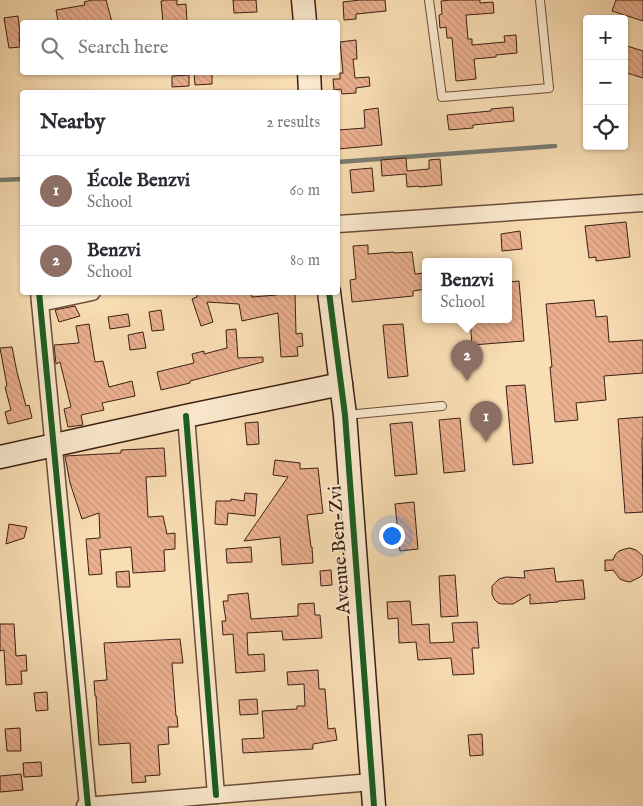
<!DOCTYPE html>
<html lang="en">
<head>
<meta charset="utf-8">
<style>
  body { margin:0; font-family:"IM FELL English",serif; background:#f7f7f7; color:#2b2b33 }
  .controls { position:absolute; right:15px; top:15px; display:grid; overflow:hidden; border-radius:5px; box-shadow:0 1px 4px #0004 }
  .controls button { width:45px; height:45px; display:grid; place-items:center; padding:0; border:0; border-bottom:1px solid #e1e1e2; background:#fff; color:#2b2b33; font:25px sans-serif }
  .you { position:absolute; left:391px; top:535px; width:18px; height:18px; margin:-12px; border:4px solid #fff; border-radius:50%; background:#1a73e8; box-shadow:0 0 0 8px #1a73e833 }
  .badge { display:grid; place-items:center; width:32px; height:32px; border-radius:50%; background:#ea580c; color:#fff; font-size:16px; font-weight:700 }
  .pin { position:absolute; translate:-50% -41px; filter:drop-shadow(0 1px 2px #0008) }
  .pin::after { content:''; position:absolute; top:26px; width:18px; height:15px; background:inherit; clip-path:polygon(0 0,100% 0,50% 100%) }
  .popup { position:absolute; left:422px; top:258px; width:90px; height:65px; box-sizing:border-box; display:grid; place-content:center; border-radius:5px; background:#fff; filter:drop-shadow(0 1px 4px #0005); font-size:16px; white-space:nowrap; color:#7c7c81 }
  .popup b { font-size:19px; color:#2b2b33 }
  .popup::after { content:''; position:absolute; left:50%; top:100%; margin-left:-10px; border:10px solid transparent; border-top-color:#fff }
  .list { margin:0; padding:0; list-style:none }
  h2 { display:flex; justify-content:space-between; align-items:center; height:65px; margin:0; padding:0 20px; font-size:21px }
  h2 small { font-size:16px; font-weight:400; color:#7c7c81 }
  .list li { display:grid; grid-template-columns:32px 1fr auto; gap:15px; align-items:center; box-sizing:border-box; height:70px; padding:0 20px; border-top:1px solid #e1e1e2 }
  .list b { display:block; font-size:19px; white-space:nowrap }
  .list p { margin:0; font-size:16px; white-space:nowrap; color:#7c7c81 }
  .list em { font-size:16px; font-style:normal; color:#7c7c81 }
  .icon { flex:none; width:28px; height:28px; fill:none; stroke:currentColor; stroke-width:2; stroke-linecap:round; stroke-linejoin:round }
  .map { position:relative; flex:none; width:643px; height:806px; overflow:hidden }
  .search { position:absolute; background:#fff; box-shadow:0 1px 4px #0004; left:20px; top:20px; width:320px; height:55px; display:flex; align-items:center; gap:12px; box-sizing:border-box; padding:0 18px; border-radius:5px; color:#7c7c81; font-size:19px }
  .panel { position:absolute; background:#fff; box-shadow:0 1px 4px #0004; left:20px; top:90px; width:320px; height:205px; border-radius:5px }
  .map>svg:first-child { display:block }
</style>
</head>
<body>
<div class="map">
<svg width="643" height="806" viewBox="0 0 643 806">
  <defs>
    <pattern id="building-back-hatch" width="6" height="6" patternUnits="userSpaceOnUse" patternTransform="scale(1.25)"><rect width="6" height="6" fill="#ebb08f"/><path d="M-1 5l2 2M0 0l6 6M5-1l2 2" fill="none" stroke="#ca977a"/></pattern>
  </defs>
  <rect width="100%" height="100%" fill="#f9ddb3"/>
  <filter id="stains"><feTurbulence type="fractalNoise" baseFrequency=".004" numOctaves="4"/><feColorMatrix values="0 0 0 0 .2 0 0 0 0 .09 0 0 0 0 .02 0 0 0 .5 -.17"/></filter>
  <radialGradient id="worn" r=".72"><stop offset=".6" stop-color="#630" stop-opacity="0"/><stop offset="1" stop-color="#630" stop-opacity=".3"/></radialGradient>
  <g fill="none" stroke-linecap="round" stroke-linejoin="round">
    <!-- stream -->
    <g stroke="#777c72" stroke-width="4.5">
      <path d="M338 162 555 146"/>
      <path d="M0 180 22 179"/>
    </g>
  </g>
  <!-- building -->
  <g fill="url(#building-back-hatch)" stroke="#3c1e13">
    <path d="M92 0H106L112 22H58L56 10 85 5 84 2Z"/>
    <path d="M163 0H177V5L186 4 187 22H163L161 1H163Z"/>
    <path d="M233 0H256L257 12 234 13Z"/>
    <path d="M360 0H385L386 11 356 14V19L344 20 343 2Z"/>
    <path d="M451 0H480V3L493 2 494 13 466 15 468 39H472V45L505 42 504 36 516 35 517 53 496 55V57L474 59 476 79 456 81 452 38H447L446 27 440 28 439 15 442 14 441 1Z"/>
    <path d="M616 0H643V21L612 11Z"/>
    <path d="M18 16 20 33H19L20 47 9 48 4 18Z"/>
    <path d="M356 40 357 59H353L355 78 369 77 370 86 356 88V93L342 94 341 89 334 90 333 79H340V73H343L340 42Z"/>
    <path d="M624 45 643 51V78L624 72Z"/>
    <path d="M194 72H212V84L195 85Z"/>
    <path d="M189 75V86L172 87V76Z"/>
    <path d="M513 107 514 121 473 125V128L449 130 447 115 491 111V109Z"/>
    <path d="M378 108 382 145 338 149V130L365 128 364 110Z"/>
    <path d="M406 158 407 171 429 169V160L440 159 442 185 419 187V186L407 187 406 174 382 176 381 160Z"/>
    <path d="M372 168 374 191 352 193 350 170Z"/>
    <path d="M626 222 630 257 596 261V257L589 258 585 226Z"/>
    <path d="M520 231 522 249 502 251 501 234Z"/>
    <path d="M368 245V254L394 252V253L412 252 415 274 426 273V289L413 291V296L352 302 350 280 356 279 353 246Z"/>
    <path d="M519 281 524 341 472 345 470 320H508V282Z"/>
    <path d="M197 292H251L252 297 277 295V292H295L296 334 302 333 303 346 297 347 298 356 281 357 278 313 242 321 239 304 207 302 213 322 201 326 192 299 197 297Z"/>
    <path d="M594 300 596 317 607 316 609 342 643 340V373L604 376 606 400 576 403 578 420 555 422 550 367H552L546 304Z"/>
    <path d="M75 306 80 316 59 322 55 310Z"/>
    <path d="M161 310 164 330 152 331 149 312Z"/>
    <path d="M128 314 130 326 110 329 108 317Z"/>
    <path d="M89 324 95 362 103 361 109 387 132 381 135 396 102 403 104 410 81 415 83 425 68 427 64 409 71 407 60 362 56 364 54 345 79 343 76 326Z"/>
    <path d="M403 324 408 376 388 378 383 325Z"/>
    <path d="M236 329 238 358 263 357V362L190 381V383L161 390 157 372 194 363 192 354 204 351V354L227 348 226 330Z"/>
    <path d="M143 332 146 348 130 350 128 335Z"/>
    <path d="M12 347 17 372 26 406 29 405 32 418 8 424 5 412 11 410 5 387 7 386 0 348Z"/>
    <path d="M525 385 533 463 513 465 506 386Z"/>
    <path d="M643 417V438H642L643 512 625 513 618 419Z"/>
    <path d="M460 418 465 471 444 473 439 420Z"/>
    <path d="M258 422 259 444 247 445 245 423Z"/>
    <path d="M412 422 417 474 395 476 390 424Z"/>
    <path d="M164 448 166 476 146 477 148 517 163 516 167 534 175 533V549L164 550 165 571 133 573 131 547 100 550 102 574 89 575 86 539 100 538 99 513 82 519 70 483 65 456 121 453V450Z"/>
    <path d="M275 460 300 463V469L318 468 323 513 307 515 311 547H312L313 563 282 565 280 537 244 541 288 477 273 475Z"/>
    <path d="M245 493 257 494 255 516 228 513 227 525 215 524 216 501H231V499L244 501Z"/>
    <path d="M414 502 418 549 400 551 395 504Z"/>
    <path d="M9 524 27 527 24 538 6 544Z"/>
    <path d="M251 547 252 562 227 563 226 549Z"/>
    <path d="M630 548 636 550 643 556V574L640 577 630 582 625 581 620 579 613 570 605 571V560H613L615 555 619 551 625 549Z"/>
    <path d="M554 568 556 582 583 580 585 599 558 601V602L530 604V594L513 604H502L498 603 494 599 492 594V586L499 579 506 577 525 578 524 571Z"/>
    <path d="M331 570 332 585 321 586 320 571Z"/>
    <path d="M129 571 130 587H117L116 572Z"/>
    <path d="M455 575 458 616 441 617 439 576Z"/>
    <path d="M248 593 251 619 298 616V604L314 603 315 615H320L322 638 283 640 282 631 247 633 248 655 264 654 265 671 236 673 233 634 223 635 222 621H226L223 601H228V595Z"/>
    <path d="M410 601 412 625 429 624 430 643 454 642 452 623 477 622 479 648H472L474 674 453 675 451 658 418 660 416 642 399 643 398 618 388 619 387 602Z"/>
    <path d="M0 624H14L16 656 26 655 27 671H21L22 684 6 685 4 650 0 651Z"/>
    <path d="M180 639 183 663H172L176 716H177L178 727H168L169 744 158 745 160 775 145 776 146 782 132 783 130 743 99 745 96 696H95L94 681 107 680 104 643Z"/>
    <path d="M318 670 319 689H325L328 729 335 728 337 740 313 744V749L243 753 242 739 264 738 262 711 297 709V706H305L304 684 288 685 287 672Z"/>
    <path d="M47 692 48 710 36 711 34 693Z"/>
    <path d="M257 699 258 714 240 715 239 700Z"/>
    <path d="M20 728 21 751H7L5 729Z"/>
    <path d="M482 734 483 755 470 756 468 735Z"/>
    <path d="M41 762 42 776 24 777 23 763Z"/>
    <path d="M21 774 23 790 0 792V776Z"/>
  </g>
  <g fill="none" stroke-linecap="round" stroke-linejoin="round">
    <!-- lane casing -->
    <g stroke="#6b4e3b" stroke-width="10">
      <g id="lane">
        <path d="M429 0 442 97 549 88 540 0"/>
        <path d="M346 415 442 406"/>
      </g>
    </g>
    <!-- street casing -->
    <g stroke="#6b4e3b" stroke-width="19">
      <g id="street">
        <path d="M338 224 643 203"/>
        <path d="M39 292 88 806"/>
        <path d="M40 303 92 292"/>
        <path d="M186 416 216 795"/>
        <path d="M85 806 372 782"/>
      </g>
    </g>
    <!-- secondary casing -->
    <g stroke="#3c1e13" stroke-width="25">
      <g id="secondary">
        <path d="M303 0 305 22"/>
        <path d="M309 72 310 92"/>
        <path d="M329 292 345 415 374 806"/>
        <path d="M0 457 186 416 341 384"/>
      </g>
    </g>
    <!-- lane -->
    <use href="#lane" stroke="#fbe9ce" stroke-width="8"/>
    <!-- street -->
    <use href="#street" stroke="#fbe9ce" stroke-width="16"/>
    <!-- secondary -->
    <use href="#secondary" stroke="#fbe9ce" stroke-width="22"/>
    <!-- cycleway casing -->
    <g stroke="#fbe9ce" stroke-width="9">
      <g id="cycleway">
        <path d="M39 292 88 806"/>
        <path d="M329 292 345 415 374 806"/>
        <path d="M186 416 216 795"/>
      </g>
    </g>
    <!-- cycleway -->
    <use href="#cycleway" stroke="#1b5e20" stroke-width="6"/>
  </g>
  <g text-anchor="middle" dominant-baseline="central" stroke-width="4" stroke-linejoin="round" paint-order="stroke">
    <!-- street labels -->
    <g font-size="19" fill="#3c1e13" stroke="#fbe9ce">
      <text transform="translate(340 550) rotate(-94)">Avenue Ben-Zvi</text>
    </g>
  </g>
  <rect width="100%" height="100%" filter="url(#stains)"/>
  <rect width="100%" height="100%" fill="url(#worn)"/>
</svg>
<div class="controls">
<button>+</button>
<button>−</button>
<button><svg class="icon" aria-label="locate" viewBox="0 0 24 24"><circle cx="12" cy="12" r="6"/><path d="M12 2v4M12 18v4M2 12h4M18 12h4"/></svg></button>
</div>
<div class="you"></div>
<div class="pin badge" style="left:486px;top:442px;background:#8d6e63">1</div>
<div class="pin badge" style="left:467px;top:381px;background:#8d6e63">2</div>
<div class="popup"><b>Benzvi</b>School</div>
<div class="search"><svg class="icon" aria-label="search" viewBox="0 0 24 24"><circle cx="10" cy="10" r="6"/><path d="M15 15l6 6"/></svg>Search here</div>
<section class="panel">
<h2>Nearby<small>2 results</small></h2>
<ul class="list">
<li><span class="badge" style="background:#8d6e63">1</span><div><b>École Benzvi</b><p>School</p></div><em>60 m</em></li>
<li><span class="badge" style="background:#8d6e63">2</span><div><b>Benzvi</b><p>School</p></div><em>80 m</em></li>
</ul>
</section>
</div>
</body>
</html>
